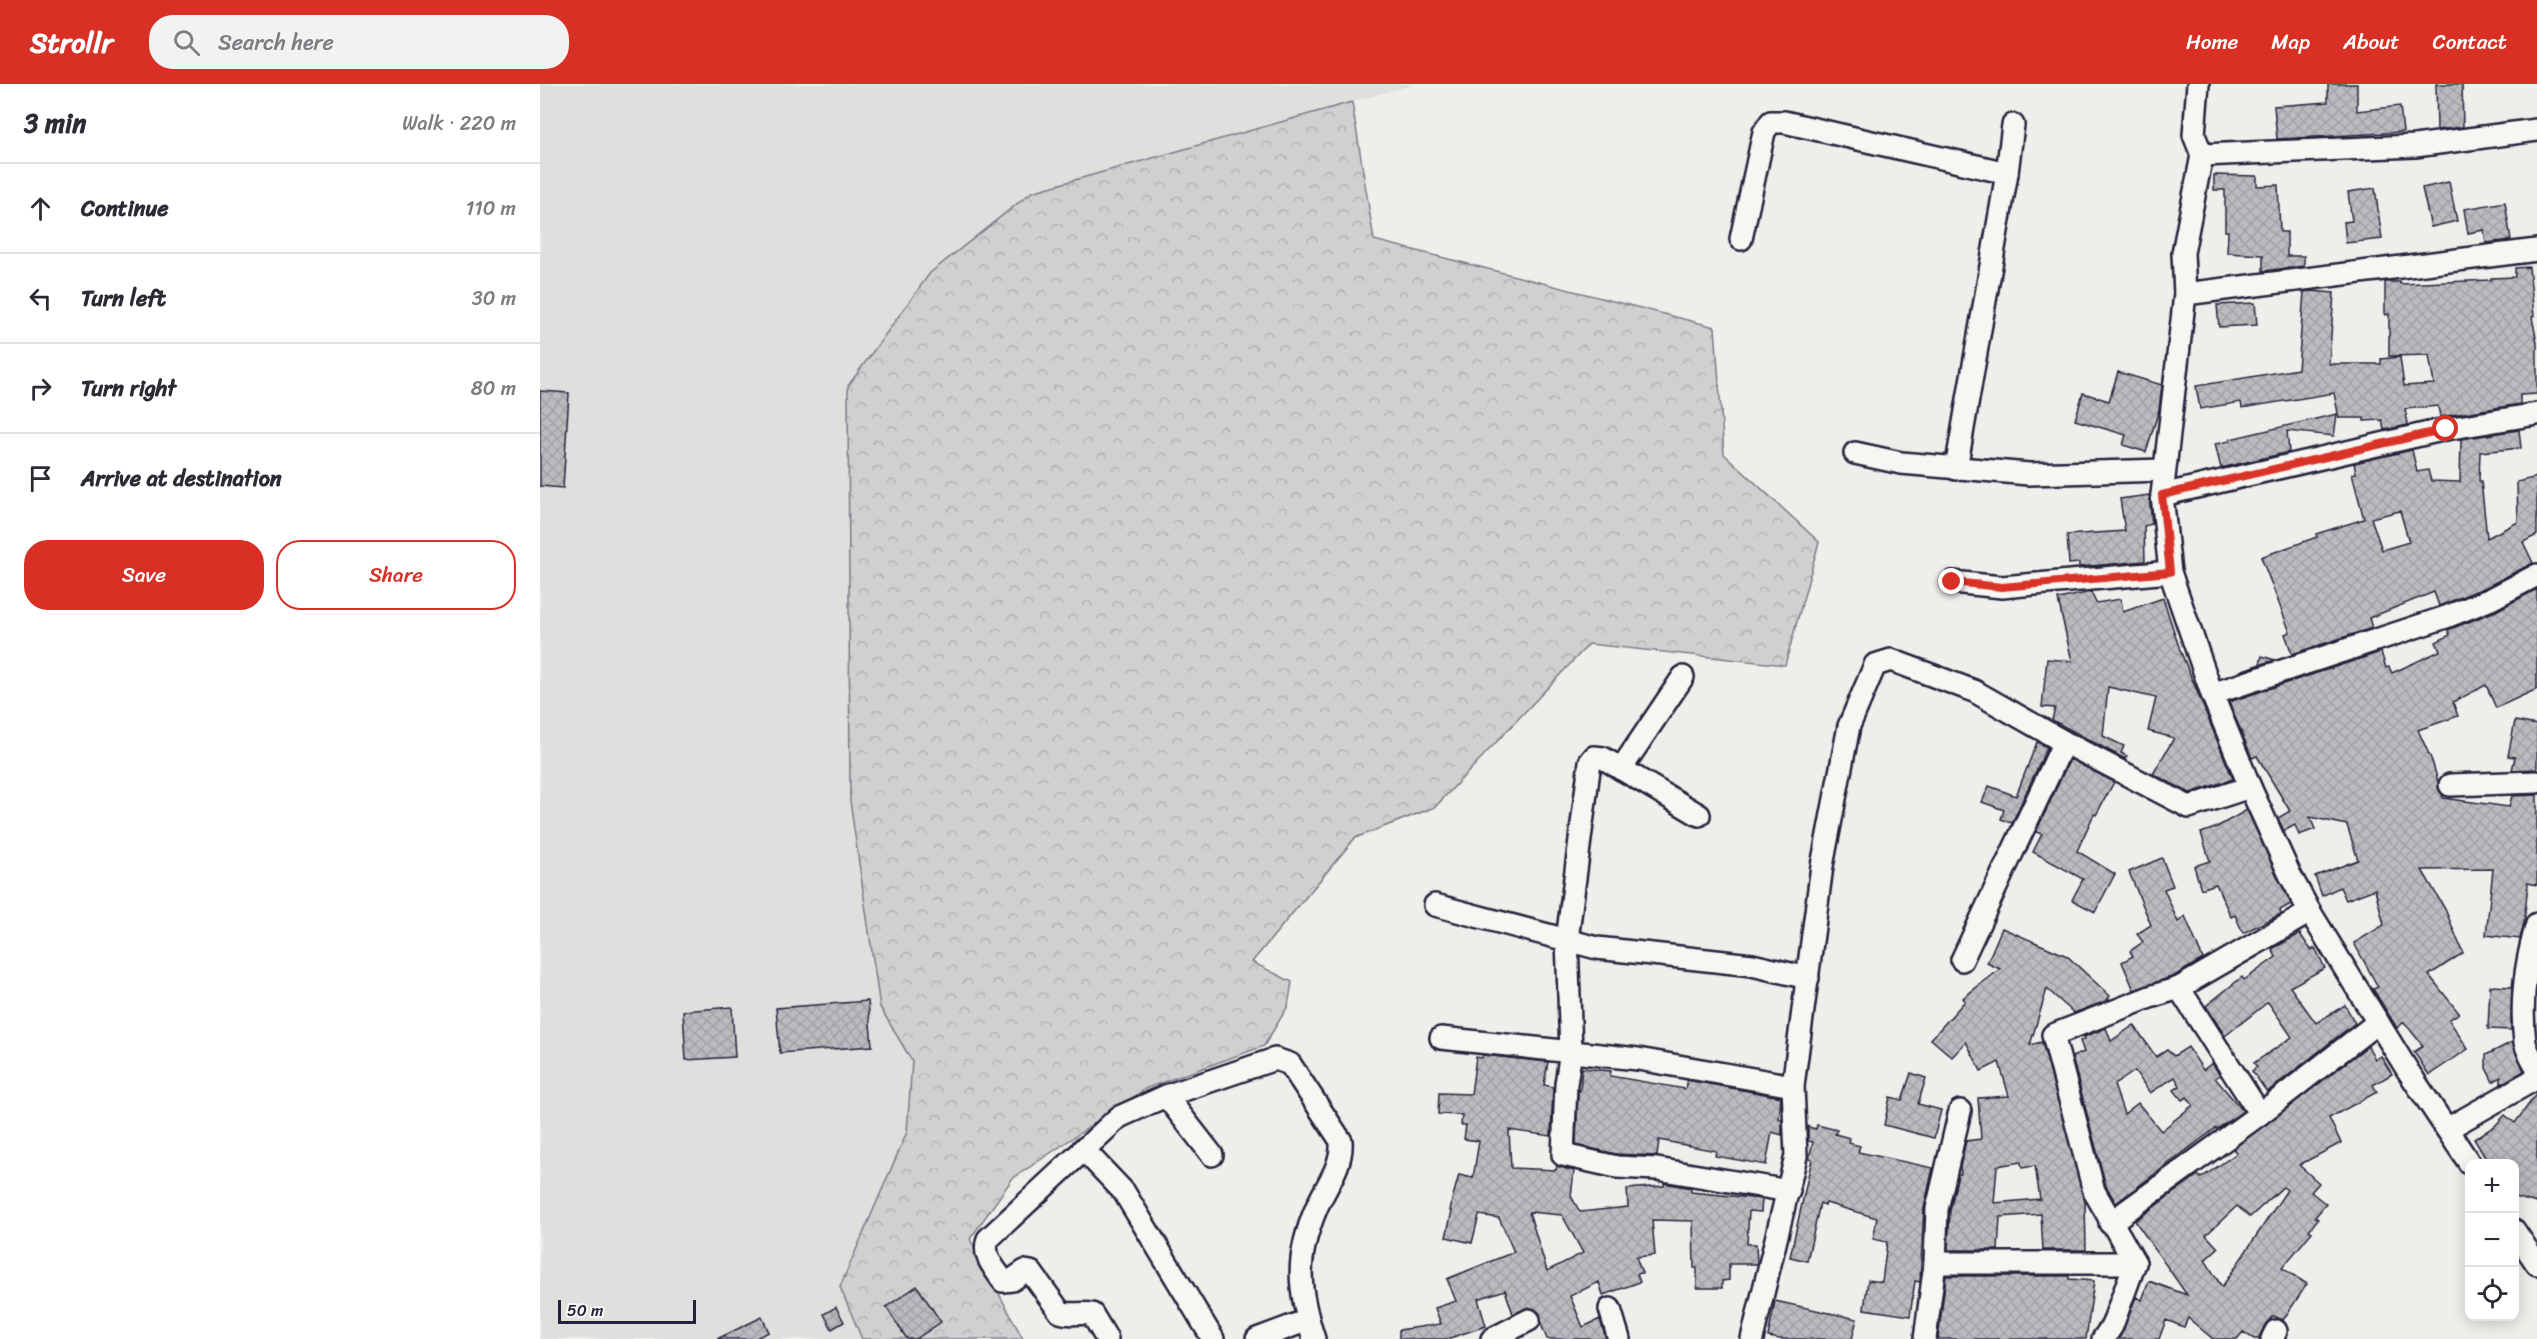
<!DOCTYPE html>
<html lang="en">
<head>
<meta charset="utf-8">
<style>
  body { margin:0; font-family:Sriracha,sans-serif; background:#f2f2f3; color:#2b2b33 }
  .controls { position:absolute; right:18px; bottom:18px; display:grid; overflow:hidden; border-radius:12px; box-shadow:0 3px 15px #0003 }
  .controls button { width:54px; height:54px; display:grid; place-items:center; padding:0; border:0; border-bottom:2px solid #e1e1e2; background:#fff; color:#2b2b33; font:30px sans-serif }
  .scale { position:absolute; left:18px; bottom:15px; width:138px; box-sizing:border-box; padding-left:6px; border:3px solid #22223b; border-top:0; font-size:16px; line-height:21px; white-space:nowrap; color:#22223b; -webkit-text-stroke:4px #f6f6f2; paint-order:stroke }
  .stop { position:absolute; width:18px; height:18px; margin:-14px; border:4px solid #d93025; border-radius:50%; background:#fff }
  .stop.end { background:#d93025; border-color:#fff; box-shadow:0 2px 6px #0008 }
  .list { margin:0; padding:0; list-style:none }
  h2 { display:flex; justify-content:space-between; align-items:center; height:78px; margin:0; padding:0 24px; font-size:26px }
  h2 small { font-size:20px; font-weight:400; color:#7c7c81 }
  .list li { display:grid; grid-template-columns:39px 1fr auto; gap:18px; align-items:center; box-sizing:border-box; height:90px; padding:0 24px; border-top:2px solid #e1e1e2 }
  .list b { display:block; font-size:22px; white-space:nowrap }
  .list em { font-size:20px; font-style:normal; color:#7c7c81 }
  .actions { display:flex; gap:12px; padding:18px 24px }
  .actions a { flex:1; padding:14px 0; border:2px solid #d93025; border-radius:24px; text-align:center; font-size:21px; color:#d93025 }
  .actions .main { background:#d93025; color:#fff }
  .icon { flex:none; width:33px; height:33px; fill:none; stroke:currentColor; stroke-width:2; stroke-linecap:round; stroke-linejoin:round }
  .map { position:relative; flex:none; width:1997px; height:1255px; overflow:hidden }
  header { display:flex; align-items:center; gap:36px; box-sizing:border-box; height:84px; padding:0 30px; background:#d93025; color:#fff }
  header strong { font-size:28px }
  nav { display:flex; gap:33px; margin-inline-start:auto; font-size:21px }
  .search { width:420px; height:54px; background:#f2f2f3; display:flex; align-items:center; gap:15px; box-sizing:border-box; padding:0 21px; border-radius:24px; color:#7c7c81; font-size:22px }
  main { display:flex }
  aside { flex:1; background:#fff }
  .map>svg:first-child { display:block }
</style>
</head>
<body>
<header>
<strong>Strollr</strong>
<div class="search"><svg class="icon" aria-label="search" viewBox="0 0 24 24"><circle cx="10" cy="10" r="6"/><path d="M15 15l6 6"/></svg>Search here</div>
<nav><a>Home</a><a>Map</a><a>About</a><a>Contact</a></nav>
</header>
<main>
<aside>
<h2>3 min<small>Walk · 220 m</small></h2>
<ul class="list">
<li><svg class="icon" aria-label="ahead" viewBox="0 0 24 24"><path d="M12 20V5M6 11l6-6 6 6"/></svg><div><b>Continue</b></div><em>110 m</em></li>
<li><svg class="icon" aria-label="left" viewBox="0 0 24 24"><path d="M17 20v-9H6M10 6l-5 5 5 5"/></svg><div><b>Turn left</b></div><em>30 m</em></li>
<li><svg class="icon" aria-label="right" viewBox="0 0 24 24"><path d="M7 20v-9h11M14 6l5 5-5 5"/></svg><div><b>Turn right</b></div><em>80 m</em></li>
<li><svg class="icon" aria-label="arrive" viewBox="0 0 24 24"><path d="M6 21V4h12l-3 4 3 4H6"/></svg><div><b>Arrive at destination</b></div></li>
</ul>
<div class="actions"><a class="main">Save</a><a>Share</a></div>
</aside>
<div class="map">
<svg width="1997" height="1255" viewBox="0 0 1997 1255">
  <defs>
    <pattern id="forest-crowns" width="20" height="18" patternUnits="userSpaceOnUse" patternTransform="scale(1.5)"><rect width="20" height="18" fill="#d0d0d1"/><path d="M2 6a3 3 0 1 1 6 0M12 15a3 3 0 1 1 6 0" fill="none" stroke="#b2b2b4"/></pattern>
    <pattern id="building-cross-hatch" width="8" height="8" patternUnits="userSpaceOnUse" patternTransform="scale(1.5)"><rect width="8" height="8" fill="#bbbbbf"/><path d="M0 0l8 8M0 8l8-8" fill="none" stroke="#a0a0a5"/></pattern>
  </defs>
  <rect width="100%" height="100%" fill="#eeeeeb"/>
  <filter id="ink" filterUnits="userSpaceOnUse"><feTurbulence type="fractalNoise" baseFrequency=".0167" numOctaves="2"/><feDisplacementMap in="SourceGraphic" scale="12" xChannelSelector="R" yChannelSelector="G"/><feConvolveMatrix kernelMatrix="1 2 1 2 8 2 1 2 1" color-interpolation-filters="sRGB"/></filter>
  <g filter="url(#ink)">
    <!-- built -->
    <path fill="#dfdfde" d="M0 0H875L492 108 390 189 308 302 310 717 340 923 372 977 368 1048 300 1203 322 1255H0Z"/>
    <!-- forest -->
    <path fill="url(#forest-crowns)" stroke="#797986" stroke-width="1.5" d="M812 18 834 156 1175 243 1184 370 1279 458 1245 581 1049 560 895 723 815 754 712 878 752 898 748 922 724 962 607 1004 472 1095 430 1155 483 1255H322L300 1203 367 1048 372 977 340 923 310 717 308 302 390 189 492 108Z"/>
    <!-- building -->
    <g fill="url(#building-cross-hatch)" stroke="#22223b" stroke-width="1.5" fill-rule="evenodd">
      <path d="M1788 0H1817V27L1860 22 1863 48 1737 55 1734 22 1788 18Z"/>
      <path d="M1896 0H1922L1923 43 1897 46Z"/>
      <path d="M1674 91 1717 92V102L1738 101 1740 148H1747V172H1764V182L1723 187V171L1687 169 1688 147H1685V106H1674Z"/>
      <path d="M1909 98 1917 137 1891 143 1882 104Z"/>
      <path d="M1835 104 1842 155 1806 159 1804 138 1812 137 1808 108Z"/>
      <path d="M1965 118 1971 156 1946 159 1944 146 1928 149 1924 125Z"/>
      <path d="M1989 183 1994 232 1992 233 1997 259V310L1980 311V320L1900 333 1898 322 1865 325 1868 341 1844 346 1842 336 1824 337V334H1799L1794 309 1702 324 1701 318 1660 325 1656 302 1758 285 1764 208 1771 207 1794 209 1789 280H1841V275L1860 273 1864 302 1894 300 1889 271 1849 272V230L1845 231V198H1860V200L1951 196V194L1975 193V184Z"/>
      <path d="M1715 219 1717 241 1679 243 1677 221Z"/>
      <path d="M1578 288 1622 301 1619 326 1606 368 1583 361 1586 351 1535 336 1543 309 1569 317Z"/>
      <path d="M0 307 29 309 23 404 0 402Z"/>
      <path d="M1797 330 1794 352 1747 347 1749 368 1681 384 1675 360 1690 357V355Z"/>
      <path d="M1979 346 1981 364 1940 368 1939 397H1941L1947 454 1978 438 1977 398 1997 393V451L1983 458 1993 479 1946 503 1899 522 1894 508 1829 534 1832 544 1752 570 1745 550 1750 548 1721 473 1777 453 1776 450 1824 435 1812 390 1816 389 1814 379 1872 366 1877 388 1888 386 1891 397 1920 398 1921 355ZM1860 427 1869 458 1842 466 1831 434Z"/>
      <path d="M1609 411 1612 440 1604 442 1605 477 1539 483V479L1529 480 1527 451 1585 447 1580 415Z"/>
      <path d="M1997 505V605L1956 624 1946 601 1913 618 1918 632 1878 646 1892 677 1903 714 1969 723 1972 712 1997 711V801L1988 799 1984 839 1980 855 1946 851 1953 785 1882 786 1905 825 1923 869 1889 891 1919 929 1909 936 1928 965 1889 991 1874 968 1883 962 1864 938 1857 944 1833 905 1838 903 1814 859 1844 841 1835 805 1806 816 1800 803 1782 812 1775 792 1818 776 1807 741 1770 733 1775 745 1759 751 1755 741 1744 747 1738 734 1750 727 1717 672 1712 674 1689 618 1841 568 1846 584 1849 583 1852 589 1900 567 1896 558 1910 551 1908 546 1956 527Z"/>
      <path d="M1551 508 1556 519 1581 515 1583 528 1623 514 1640 566 1693 695 1650 709 1613 690 1634 654 1608 647 1616 614 1568 603 1563 652 1584 662 1581 669 1587 672 1585 675 1512 636 1515 624 1502 623 1507 575 1532 577 1518 515Z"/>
      <path d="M1722 572 1735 576 1700 587 1720 580Z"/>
      <path d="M1975 637 1997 641V685L1972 686 1975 673 1968 672Z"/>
      <path d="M1497 658 1507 663 1472 739 1461 735 1464 726 1442 718 1449 702 1476 712Z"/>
      <path d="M1530 675 1574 698 1556 731 1554 730 1537 767 1575 790 1555 828 1532 816 1543 795 1493 768 1502 750 1496 748Z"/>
      <path d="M1707 726 1751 820 1740 826 1741 830 1703 849 1695 831 1691 833 1676 800 1661 805 1654 782 1670 777 1661 749 1675 744Z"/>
      <path d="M1622 774 1633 802 1624 805 1638 838 1645 832 1663 875 1634 892 1594 906 1582 878 1593 872 1590 867 1603 858 1597 850 1611 841 1589 788Z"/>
      <path d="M1462 844 1527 872 1570 912 1566 917 1534 929 1507 905 1490 961 1502 958 1545 1117 1546 1166H1503L1501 1130 1460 1133 1458 1166H1408L1410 1127 1418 1090H1421L1420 1083 1426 1057 1441 1055 1438 1014 1469 1012 1459 978 1441 987 1426 958 1412 973 1391 955 1425 917 1423 914 1460 885 1447 879ZM1481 1078 1482 1084 1495 1082 1500 1115 1454 1119 1457 1082Z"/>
      <path d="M1760 850 1771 866 1775 864 1785 884 1750 903 1776 939 1805 921 1815 939 1727 1008 1712 987 1717 983 1714 979 1752 953 1728 918 1685 952 1666 922 1702 893 1704 896 1736 873 1732 865Z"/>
      <path d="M1950 902 1972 903 1971 946 1948 945Z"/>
      <path d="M328 917 332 962 240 969 236 924Z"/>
      <path d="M192 923 195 973 146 976 143 927Z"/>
      <path d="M1594 941 1616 973 1627 966 1634 972 1648 963 1663 986 1672 979 1680 991 1675 994 1703 1027 1677 1045 1676 1044 1576 1119 1566 1102 1532 973 1544 968 1540 957 1545 955 1544 953 1566 944 1571 957ZM1595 987 1610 1009 1635 993 1640 1002 1634 1006 1642 1016 1647 1013 1653 1021 1621 1047 1598 1019 1584 1030 1574 1001Z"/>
      <path d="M1972 958 1984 987 1961 1000V993L1953 998 1946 984V971Z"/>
      <path d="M1828 962 1835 975 1841 972 1852 990 1833 1001 1837 1008 1789 1034 1801 1059 1759 1081 1779 1099 1771 1108 1786 1120 1775 1133 1778 1135 1769 1146 1772 1148 1742 1184 1767 1200 1743 1236 1733 1232 1725 1241 1718 1255H1714L1703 1248 1697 1255H1673L1648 1234 1644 1243 1626 1236 1619 1255H1579L1596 1213 1602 1216 1609 1197 1647 1211 1595 1137 1658 1091 1661 1094 1697 1069 1693 1065ZM1743 1103 1747 1106 1682 1203 1665 1176 1678 1164 1666 1151 1697 1122 1710 1133Z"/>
      <path d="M943 971 1008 978 1004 1001 1013 1003 1011 1052 969 1046 971 1084 1016 1086 1017 1082 1034 1087 1031 1112 1040 1128 1088 1123 1087 1105 1124 1102V1099L1151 1104V1108L1222 1115 1221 1128 1209 1127 1207 1160H1216L1217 1180H1189V1196L1182 1197V1204H1157V1184H1154L1153 1137 1112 1136 1115 1171 1096 1173 1102 1189 1097 1190 1100 1198 1063 1211 1059 1198 1030 1212 1043 1243 1060 1235 1066 1255H1007L1001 1240 1000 1230 989 1223 973 1230 965 1206 938 1215 946 1242 907 1255H859V1246L901 1240 895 1224 916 1217 907 1195 974 1168 959 1134 939 1131 932 1159 906 1153 912 1127H910L912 1116 919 1091 933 1094 939 1057 924 1055 926 1041H921L922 1031 898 1030 899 1009 931 1010 936 973 942 974ZM989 1128 1022 1131 1043 1169 1007 1187Z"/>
      <path d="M1042 984 1071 987 1070 992 1145 1005 1147 996 1241 1013 1239 1035 1242 1036V1051L1232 1048 1226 1081 1175 1072 1176 1067 1119 1056 1117 1072 1076 1070 1036 1061 1038 1006 1040 1007Z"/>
      <path d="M1371 989 1386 994 1378 1020 1401 1026 1394 1054 1344 1041 1350 1013 1362 1016Z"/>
      <path d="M1997 1009V1119L1974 1113V1080H1949L1934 1055 1955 1042 1965 1031 1975 1039Z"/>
      <path d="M1277 1041 1297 1046 1295 1050 1310 1054 1309 1059 1320 1062 1318 1068 1393 1084 1384 1124 1380 1198 1375 1197 1370 1232 1324 1225 1328 1196 1342 1198 1347 1158 1333 1155 1337 1134 1286 1119 1285 1121 1280 1119 1267 1177 1250 1173 1272 1075 1269 1074 1273 1058 1268 1057V1043L1276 1045Z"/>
      <path d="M1406 1192H1529V1195L1554 1197 1546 1255H1398Z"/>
      <path d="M377 1202 401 1238 376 1255H367L346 1223Z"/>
      <path d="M1235 1217 1317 1235 1312 1255H1240L1228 1253Z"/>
      <path d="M296 1223 304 1238 292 1245 284 1230Z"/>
      <path d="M222 1233 229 1248 214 1255H177Z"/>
    </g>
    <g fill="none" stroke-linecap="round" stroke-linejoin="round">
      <!-- street casing -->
      <g stroke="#22223b" stroke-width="26">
        <g id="street">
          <path d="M1658 0 1654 51 1662 71 1643 169 1645 210 1622 411 1630 488 1672 610 1710 703 1750 791 1770 828 1868 987 1930 1080"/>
          <path d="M1662 71 1875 62 1997 46"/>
          <path d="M1201 155 1224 48 1231 38H1244L1467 89"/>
          <path d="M1645 210 1997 166"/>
          <path d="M1315 369 1361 379 1489 390 1624 386"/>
          <path d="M1416 385 1467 89 1473 41"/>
          <path d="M1622 411 1906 345 1997 330"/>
          <path d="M1412 498 1462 503 1630 488"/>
          <path d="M1672 610 1906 533 1951 515 1997 491"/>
          <path d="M1081 685 1143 593"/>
          <path d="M1910 701 1997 698"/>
          <path d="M1159 731 1063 674 1054 673 1050 678 1027 856 1031 967 1026 1000 1023 1071 1077 1083 1117 1085 1249 1107"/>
          <path d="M895 821 1057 864 1212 881 1268 894"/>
          <path d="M1997 840C1986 877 1980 918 1985 958 1986 966 1993 976 1997 984"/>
          <path d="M1422 876 1524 658"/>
          <path d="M1639 904 1720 1030"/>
          <path d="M901 954 1098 975 1253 1002"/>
          <path d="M626 1012 672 1071"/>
          <path d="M1907 1045 1997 994"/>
          <path d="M543 1065 584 1108 673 1255"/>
          <path d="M1570 1139 1720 1030 1838 938"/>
          <path d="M1974 1146 1997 1180"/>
          <path d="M1395 1179H1595"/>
          <path d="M1070 1225 1079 1255"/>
          <path d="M567 1255 552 1230C541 1228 530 1232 520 1228L491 1188 485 1187 472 1196 463 1197C454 1183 442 1172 448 1155L579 1033 626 1012 735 975 750 980 801 1057C803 1082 785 1103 776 1125 755 1175 758 1205 774 1255"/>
          <path d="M717 1255 768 1236"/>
          <path d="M952 1255 989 1236"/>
          <path d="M1212 1255 1256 1072 1253 1002 1282 782 1309 642 1335 581 1351 576 1434 607 1524 658 1649 723 1710 703"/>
          <path d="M1385 1255 1395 1179 1397 1125 1420 1027"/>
          <path d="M1563 1255 1572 1242 1595 1179 1554 1107 1513 951 1610 913 1639 904 1770 828"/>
          <path d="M1732 1255 1736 1247"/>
        </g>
      </g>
      <!-- street -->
      <use href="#street" stroke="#f6f6f2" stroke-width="21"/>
    </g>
  </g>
  <g fill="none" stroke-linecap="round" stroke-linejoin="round" filter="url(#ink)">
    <!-- route -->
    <path stroke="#d93025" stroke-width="8" d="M1412 498 1462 503 1630 488 1622 411 1906 345"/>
  </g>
</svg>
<div class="controls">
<button>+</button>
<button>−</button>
<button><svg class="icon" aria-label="locate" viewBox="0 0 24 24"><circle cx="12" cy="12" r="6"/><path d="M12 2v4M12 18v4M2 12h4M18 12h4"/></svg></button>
</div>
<div class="scale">50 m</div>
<div class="stop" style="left:1906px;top:345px"></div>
<div class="stop end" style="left:1412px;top:498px"></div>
</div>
</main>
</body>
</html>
